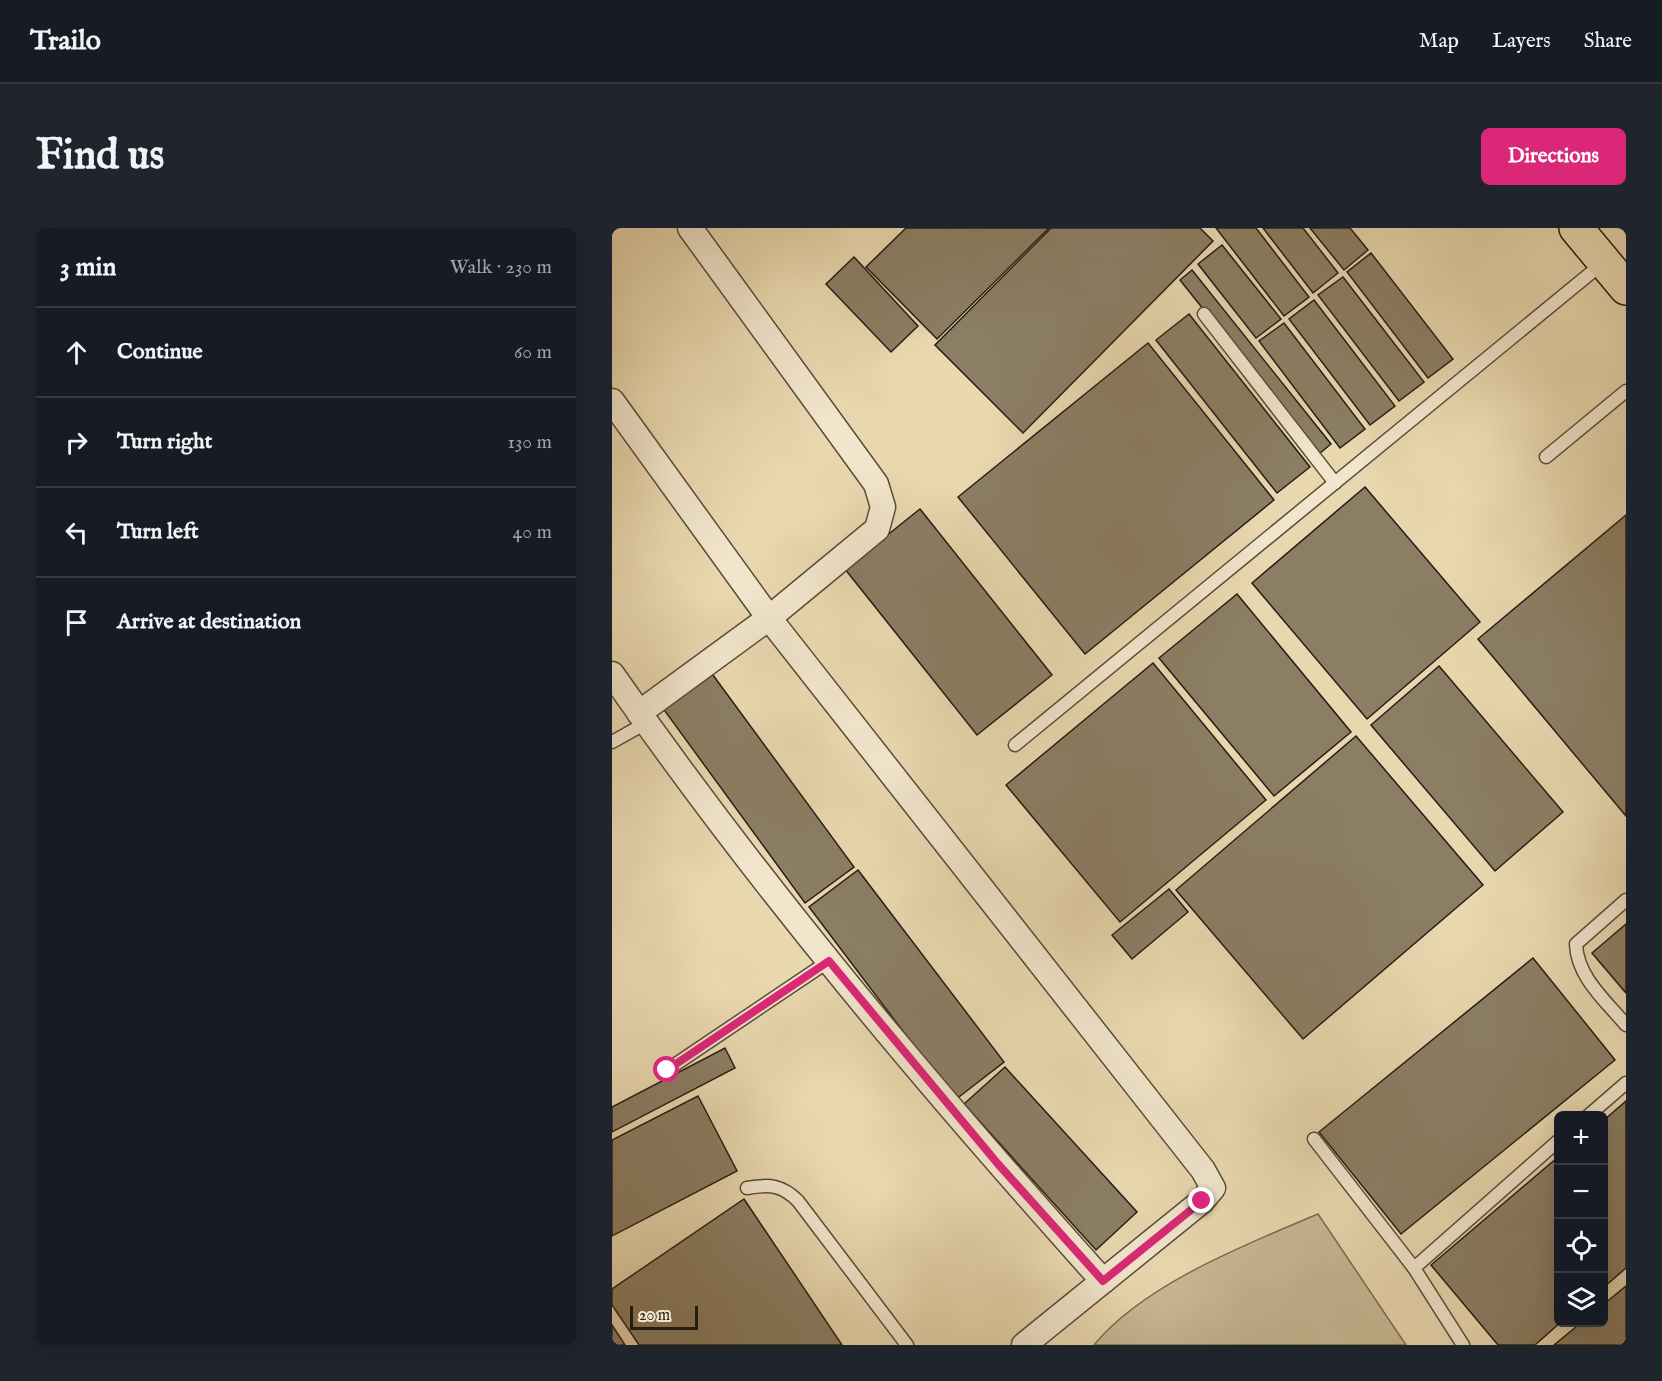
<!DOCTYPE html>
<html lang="en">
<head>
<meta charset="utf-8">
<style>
  body { margin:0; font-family:"IM FELL English",serif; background:#20242c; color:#f1f3f6 }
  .controls { position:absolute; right:18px; bottom:18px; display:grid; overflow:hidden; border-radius:9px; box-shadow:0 6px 24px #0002 }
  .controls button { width:54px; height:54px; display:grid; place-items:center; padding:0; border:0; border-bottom:2px solid #363941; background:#171b24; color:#f1f3f6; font:30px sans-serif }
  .scale { position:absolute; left:18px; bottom:15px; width:68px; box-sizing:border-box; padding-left:6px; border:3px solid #261d13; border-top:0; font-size:16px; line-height:21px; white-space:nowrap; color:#261d13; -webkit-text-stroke:4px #f1e5cb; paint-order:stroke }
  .stop { position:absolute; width:18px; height:18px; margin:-14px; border:4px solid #db2777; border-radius:50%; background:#fff }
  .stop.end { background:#db2777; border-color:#fff; box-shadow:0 2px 6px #0008 }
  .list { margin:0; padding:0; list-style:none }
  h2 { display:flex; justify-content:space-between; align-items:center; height:78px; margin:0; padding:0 24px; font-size:26px }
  h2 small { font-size:20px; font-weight:400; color:#9ea1a6 }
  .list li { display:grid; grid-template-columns:39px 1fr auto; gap:18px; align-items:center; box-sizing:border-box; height:90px; padding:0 24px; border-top:2px solid #363941 }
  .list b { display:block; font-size:22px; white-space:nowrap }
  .list em { font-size:20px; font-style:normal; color:#9ea1a6 }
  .icon { flex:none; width:33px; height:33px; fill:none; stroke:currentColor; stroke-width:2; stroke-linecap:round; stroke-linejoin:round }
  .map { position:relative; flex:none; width:1014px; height:1117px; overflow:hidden; border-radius:9px }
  header { display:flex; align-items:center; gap:36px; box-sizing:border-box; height:84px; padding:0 30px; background:#171b24; border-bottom:2px solid #363941 }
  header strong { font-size:28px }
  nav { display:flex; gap:33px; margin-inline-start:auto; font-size:21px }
  .intro { display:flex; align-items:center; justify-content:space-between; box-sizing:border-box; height:144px; padding:0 36px }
  h1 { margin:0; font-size:42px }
  .button { padding:15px 27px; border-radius:9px; background:#db2777; color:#fff; font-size:21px; font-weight:700 }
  main { display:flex; gap:36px; padding:0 36px }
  aside { flex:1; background:#171b24; border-radius:9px; box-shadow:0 6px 24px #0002 }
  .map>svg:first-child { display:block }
</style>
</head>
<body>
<header>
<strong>Trailo</strong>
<nav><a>Map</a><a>Layers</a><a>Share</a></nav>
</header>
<div class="intro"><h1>Find us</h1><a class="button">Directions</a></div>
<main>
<aside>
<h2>3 min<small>Walk · 230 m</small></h2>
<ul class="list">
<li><svg class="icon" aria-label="ahead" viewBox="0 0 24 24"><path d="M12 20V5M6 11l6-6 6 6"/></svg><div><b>Continue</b></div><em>60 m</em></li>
<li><svg class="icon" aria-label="right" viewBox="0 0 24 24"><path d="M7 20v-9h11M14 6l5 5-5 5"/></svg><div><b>Turn right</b></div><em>130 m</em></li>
<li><svg class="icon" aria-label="left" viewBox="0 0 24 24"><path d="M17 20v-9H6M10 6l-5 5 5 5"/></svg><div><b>Turn left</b></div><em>40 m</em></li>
<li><svg class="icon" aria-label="arrive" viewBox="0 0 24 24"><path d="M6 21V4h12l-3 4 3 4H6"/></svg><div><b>Arrive at destination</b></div></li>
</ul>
</aside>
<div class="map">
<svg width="1014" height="1117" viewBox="0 0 1014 1117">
  <rect width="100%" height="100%" fill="#e9d7af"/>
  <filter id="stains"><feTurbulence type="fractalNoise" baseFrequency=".00333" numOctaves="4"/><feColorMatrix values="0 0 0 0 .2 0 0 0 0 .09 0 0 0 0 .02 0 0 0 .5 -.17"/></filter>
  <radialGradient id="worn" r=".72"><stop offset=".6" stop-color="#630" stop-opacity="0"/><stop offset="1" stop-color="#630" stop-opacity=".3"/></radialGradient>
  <!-- green -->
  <path fill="#c8b794" stroke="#776a54" stroke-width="1.5" d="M706 986 794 1117H482C532 1056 635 1016 706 986Z"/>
  <!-- building -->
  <g fill="#8b7e64" stroke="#261d13" stroke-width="1.5">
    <path d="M294 0H437L325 111 254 39Z"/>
    <path d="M439 0H588L601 13 411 205 323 117Z"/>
    <path d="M604 0H644L697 69 672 88Z"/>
    <path d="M651 0H691L726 45 701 65Z"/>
    <path d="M698 0H738L756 22 732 42Z"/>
    <path d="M610 17 669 91 644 110 586 36Z"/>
    <path d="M759 25 841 131 816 150 735 44Z"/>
    <path d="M242 29 306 98 279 124 214 56Z"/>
    <path d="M580 42 719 216 707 226 568 52Z"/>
    <path d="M731 49 812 154 787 173 706 67Z"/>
    <path d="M702 72 783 178 758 197 677 91Z"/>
    <path d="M577 86 698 239 665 265 544 112Z"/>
    <path d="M672 95 753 201 728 220 647 113Z"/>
    <path d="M536 115 662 272 473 426 346 269Z"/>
    <path d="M753 259 868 394 755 491 640 355Z"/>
    <path d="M308 281 440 447 365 507 233 341Z"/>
    <path d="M1014 287V588L866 411Z"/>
    <path d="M625 366 739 504 662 568 547 430Z"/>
    <path d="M541 435 654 572 508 694 394 557Z"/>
    <path d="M827 438 951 584 883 643 759 497Z"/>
    <path d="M98 443 242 639 193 675 50 479Z"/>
    <path d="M744 508 871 657 691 811 564 662Z"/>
    <path d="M246 642 392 834 343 872 197 679Z"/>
    <path d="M557 661 576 684 520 731 500 707Z"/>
    <path d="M1014 696V765L980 725Z"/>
    <path d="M921 730 1003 832 789 1006 707 904Z"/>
    <path d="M113 820 123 840 0 904V879Z"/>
    <path d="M393 839 525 984 484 1022 352 876Z"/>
    <path d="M86 868 125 943 0 1008V912Z"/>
    <path d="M1014 873V1040L992 1059V892Z"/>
    <path d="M946 929V1094H949L923 1117H886L819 1037Z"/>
    <path d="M132 971 230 1117H27L0 1077V1061Z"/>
    <path d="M1014 1058V1117H942L970 1094H992V1076Z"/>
    <path d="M0 1097 13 1117H0Z"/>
  </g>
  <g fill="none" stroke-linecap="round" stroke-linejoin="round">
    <!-- lane casing -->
    <g stroke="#574c3a" stroke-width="15">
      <g id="lane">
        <path d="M592 86 723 255"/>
        <path d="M934 229 1014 163"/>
        <path d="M0 514 34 495"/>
        <path d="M403 517 991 35"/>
        <path d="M1014 672 964 716C965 749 994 773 1014 797"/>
        <path d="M55 842 217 733"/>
        <path d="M976 888 1014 855"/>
        <path d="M702 911 802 1040"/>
        <path d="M135 960C158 956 170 957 186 973L295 1117"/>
        <path d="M851 1117 802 1040 946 913"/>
      </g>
    </g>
    <!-- street casing -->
    <g stroke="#574c3a" stroke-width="27">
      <g id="street">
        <path d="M0 173 157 390 591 942 601 960 590 973 412 1117"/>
        <path d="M0 446C149 660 317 859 491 1053"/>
        <path d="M27 485 157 390 265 301 271 279 264 256 78 0"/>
      </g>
    </g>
    <!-- primary casing -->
    <g stroke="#261d13" stroke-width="36">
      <path id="primary" d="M964 0 1014 60"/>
    </g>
    <!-- lane -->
    <use href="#lane" stroke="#f1e5cb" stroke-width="12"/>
    <!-- street -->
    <use href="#street" stroke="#f1e5cb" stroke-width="24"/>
    <!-- primary -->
    <use href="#primary" stroke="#e9d7af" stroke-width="33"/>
  </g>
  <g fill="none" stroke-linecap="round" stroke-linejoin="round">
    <!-- route -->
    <path stroke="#db2777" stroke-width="8" d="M55 842 217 733 386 936 491 1053 590 973"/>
  </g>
  <rect width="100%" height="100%" filter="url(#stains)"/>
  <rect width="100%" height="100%" fill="url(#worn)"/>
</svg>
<div class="controls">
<button>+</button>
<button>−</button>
<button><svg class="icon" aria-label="locate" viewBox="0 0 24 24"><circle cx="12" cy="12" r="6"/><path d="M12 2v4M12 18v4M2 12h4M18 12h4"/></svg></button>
<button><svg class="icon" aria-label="layers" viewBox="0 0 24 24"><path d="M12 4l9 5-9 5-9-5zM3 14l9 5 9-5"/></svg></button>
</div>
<div class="scale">20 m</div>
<div class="stop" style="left:55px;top:842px"></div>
<div class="stop end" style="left:590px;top:973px"></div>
</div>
</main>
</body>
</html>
